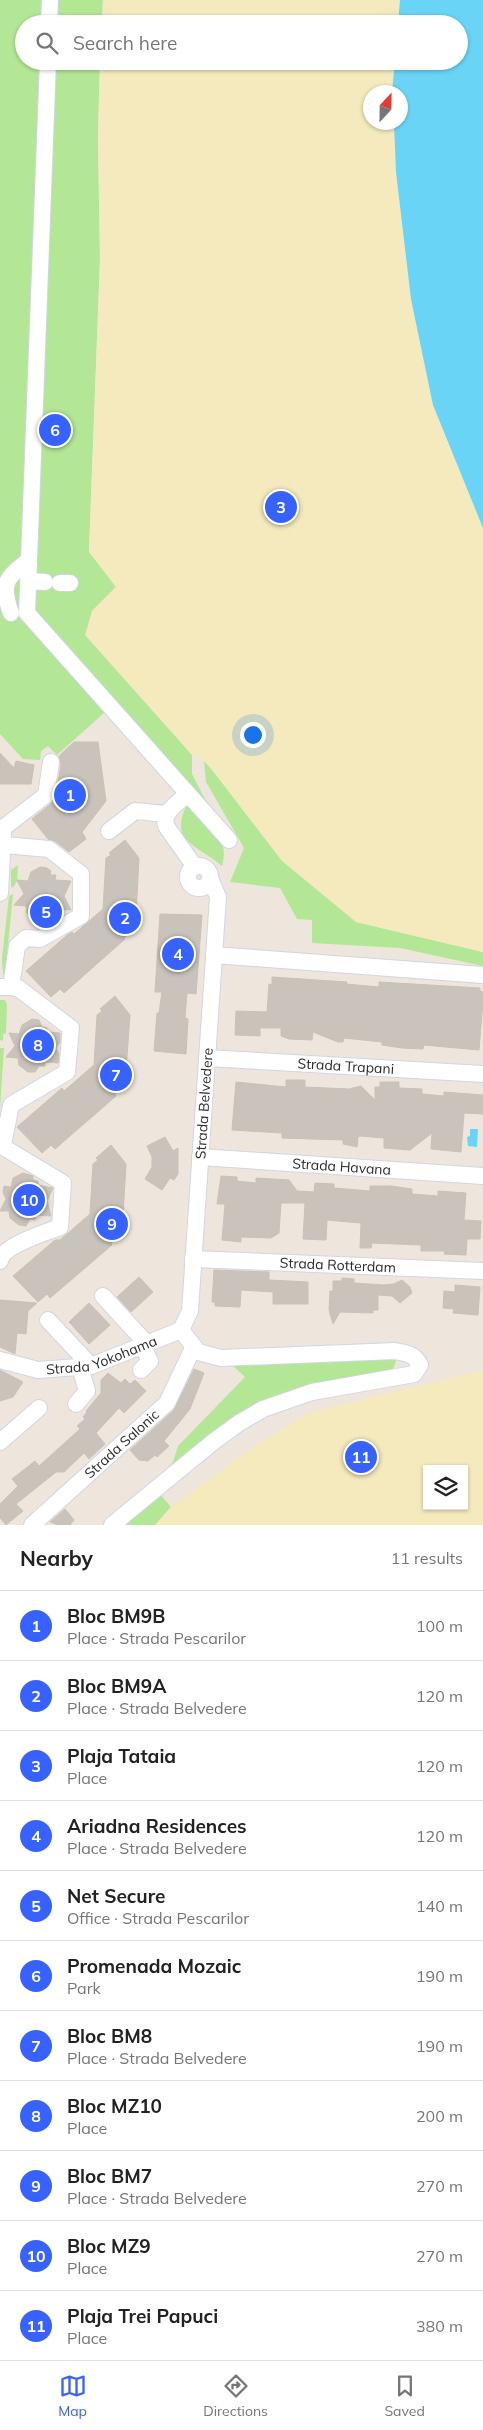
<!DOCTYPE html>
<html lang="en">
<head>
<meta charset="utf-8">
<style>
  body { margin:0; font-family:Mulish,sans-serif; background:#f6f6f6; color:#222 }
  .controls { position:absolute; right:15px; bottom:15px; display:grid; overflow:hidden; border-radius:0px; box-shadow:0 1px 4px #0004 }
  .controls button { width:45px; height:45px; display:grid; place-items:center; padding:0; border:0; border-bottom:1px solid #e0e0e0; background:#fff; color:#222; font:25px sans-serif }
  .compass { position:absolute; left:363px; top:85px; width:45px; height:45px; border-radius:50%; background:#fff; box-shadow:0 1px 4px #0004; rotate:22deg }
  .you { position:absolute; left:252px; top:734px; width:18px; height:18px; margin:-12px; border:4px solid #fff; border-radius:50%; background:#1a73e8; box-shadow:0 0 0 8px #1a73e833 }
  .badge { display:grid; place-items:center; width:32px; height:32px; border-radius:50%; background:#3862ff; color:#fff; font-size:16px; font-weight:700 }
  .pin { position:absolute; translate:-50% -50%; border:2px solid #fff; box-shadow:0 1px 5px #0006 }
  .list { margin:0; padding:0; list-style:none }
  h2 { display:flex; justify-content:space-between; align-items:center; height:65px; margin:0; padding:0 20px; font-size:21px }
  h2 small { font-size:16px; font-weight:400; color:#767676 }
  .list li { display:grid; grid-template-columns:32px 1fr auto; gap:15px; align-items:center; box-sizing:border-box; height:70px; padding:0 20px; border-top:1px solid #e0e0e0 }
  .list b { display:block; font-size:19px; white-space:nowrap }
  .list p { margin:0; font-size:16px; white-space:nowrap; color:#767676 }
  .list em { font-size:16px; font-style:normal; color:#767676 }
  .icon { flex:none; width:28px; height:28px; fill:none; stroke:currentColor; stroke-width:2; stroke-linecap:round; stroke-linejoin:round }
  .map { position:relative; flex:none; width:483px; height:1525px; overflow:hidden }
  .search { position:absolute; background:#fff; box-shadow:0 1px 4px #0004; left:15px; right:15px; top:15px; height:55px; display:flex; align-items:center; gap:12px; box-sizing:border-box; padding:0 18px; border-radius:28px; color:#767676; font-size:19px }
  .sheet { height:835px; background:#fff }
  nav { display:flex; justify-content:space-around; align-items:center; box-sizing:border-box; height:70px; border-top:1px solid #e0e0e0; background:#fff; font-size:14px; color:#767676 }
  nav a { display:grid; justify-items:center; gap:2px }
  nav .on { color:#3862ff }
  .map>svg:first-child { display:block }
</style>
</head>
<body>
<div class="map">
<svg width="483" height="1525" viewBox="0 0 483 1525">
  <rect width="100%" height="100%" fill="#eee6dc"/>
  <!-- green -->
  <g fill="#b3e795">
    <path d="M0 0H103L102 24H24V61H100L98 137 100 259 89 551 116 587 92 611 175 734 192 755V774L213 815 114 704 57 755 48 746 41 751 40 760 23 759 0 734Z"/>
    <path d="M204 761 356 922 483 952V966L400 948 312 943V920L297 919 280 888 230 882 244 848 206 782Z"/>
    <path d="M187 805C207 824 231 836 222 866 198 845 168 842 187 805Z"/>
    <path d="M18 865 17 881 13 888 11 886V870Z"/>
    <path d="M13 894 5 975 3 974 2 958 9 896Z"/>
    <path d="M0 1000H5L7 1005 6 1033 3 1034V1041L0 1040Z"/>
    <path d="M0 1048H4L0 1108Z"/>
    <path d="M397 1358 392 1372 302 1390 161 1476 173 1462 178 1446 245 1377 233 1366Z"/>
    <path d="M160 1494 171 1507 155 1525H123Z"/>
  </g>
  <!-- sand -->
  <g fill="#f4eabd" fill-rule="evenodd">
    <path d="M103 0H400L398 24H102Z"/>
    <path d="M100 61H395L392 92H370V122L394 123 396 172 411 299 433 405 483 528V952L356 922 282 861 206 762 192 755 85 635 92 611 116 587 89 552 100 259 98 137Z"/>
    <path d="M483 1370V1525H155L171 1507 256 1445 311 1412ZM427 1469H464V1506H427Z"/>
  </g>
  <!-- water -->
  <g fill="#69d4f5">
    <path d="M400 0H483V528L433 405 411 299 396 172 394 123 400 122V92H392L395 61H459V24H398Z"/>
    <path d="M470 1129H478L477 1147 468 1146 467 1137 470 1136Z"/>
  </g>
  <!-- building -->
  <g fill="#c9c3bc" stroke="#c9c2b5">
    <path d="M74 742H98L106 801 82 832 86 839 69 852 55 841 48 839 32 819 52 803 56 797 61 764 59 756Z"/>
    <path d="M0 753 14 768 16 761 34 765 31 784H0Z"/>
    <path d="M125 840 139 858 136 915 138 916 137 927H133L124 938 125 939 64 993 60 989 51 997 26 971 66 936 72 932 74 934 103 909 106 858 111 855 109 853Z"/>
    <path d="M40 867 47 868 51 871 50 875H56L55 880 71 881 64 896 71 910 53 909V914H47L43 920 36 919 27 913 26 906 14 905 24 894 17 880 28 881 31 872Z"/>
    <path d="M160 914 202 915 196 994 187 993 185 1018 188 1019 186 1054 154 1051 157 1013H159L162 992H155Z"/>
    <path d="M272 977 347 982 346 984 379 987V982L480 988V991L483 992V1002L479 1050 424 1045 423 1049 402 1048 382 1045V1042L344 1038 343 1042H338L313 1032 312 1040 289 1039 281 1036V1028H260V1036L235 1035 236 1011 267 1012 269 984 272 985Z"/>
    <path d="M115 996 130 1015 126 1071 129 1072 128 1084 124 1083 115 1094 116 1096 55 1149 51 1145 42 1153 17 1127 62 1088 64 1091 94 1065 97 1015 102 1011 100 1009Z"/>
    <path d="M32 1019 39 1020 42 1027 47 1028V1032L60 1033V1042L56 1048 59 1054 58 1063 45 1062V1066H39L35 1072H28L19 1065 18 1058 6 1057 15 1046 9 1033 19 1034 22 1025Z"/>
    <path d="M286 1080H305V1087L349 1089 361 1086 375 1100V1087H380V1082H399V1088L422 1089V1094L444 1096V1092L483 1095V1114L464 1113 461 1152 431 1149 432 1133 410 1150 384 1148V1138L360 1136 358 1137 357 1147 343 1144V1140L282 1138V1133L232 1130 236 1082 286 1087Z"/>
    <path d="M165 1137 173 1151 178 1148V1174L174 1180 170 1178 162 1190 145 1179 152 1167V1157L147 1146Z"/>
    <path d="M111 1145 126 1164 122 1233 111 1243 112 1245 50 1298 47 1294 38 1302 13 1276 55 1240H60L90 1214 93 1164 98 1160 96 1158Z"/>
    <path d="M23 1173 33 1176V1180L38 1181V1185L53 1188 47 1201 51 1216 36 1215 35 1220 30 1219 26 1226 19 1225 10 1218 9 1211H0L6 1199 3 1192 4 1186 11 1187 13 1178Z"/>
    <path d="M221 1176 237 1177V1181L256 1183V1178L289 1180 297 1191 314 1192 315 1183 334 1184V1188L370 1191V1186H391L412 1189V1194L438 1196V1191L466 1193 464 1220 481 1221 480 1239H467L466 1255 444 1254 445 1251H421V1245L372 1243 371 1248H360L361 1223 327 1220 326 1240 303 1239 305 1203H281L279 1233 271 1238 241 1237V1242L222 1240 225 1204H217Z"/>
    <path d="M214 1270 269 1272V1280L308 1282V1304H273V1292L241 1290 240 1307 215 1306V1302H212Z"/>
    <path d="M139 1277 153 1292 131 1312 117 1297Z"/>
    <path d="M342 1278 354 1279V1283L384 1285 394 1284 402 1280 410 1287 412 1293 400 1303 392 1296 378 1295V1310H373V1313L340 1312 333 1324 329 1310 330 1291H333V1281H342Z"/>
    <path d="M455 1285 480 1287 478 1315 453 1313 454 1309 443 1308 444 1291 455 1292Z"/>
    <path d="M0 1300 37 1303 28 1311 26 1334 17 1333 15 1354 0 1347Z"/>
    <path d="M89 1303 110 1325 89 1344 69 1322Z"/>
    <path d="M194 1369 204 1373 190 1409 164 1441 169 1446 157 1457 155 1455 148 1461 139 1460 130 1450 174 1410Z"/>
    <path d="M0 1370 23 1382 13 1397 0 1401Z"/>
    <path d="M108 1373 121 1383 125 1379 130 1384 135 1380 146 1391 124 1413 119 1408 96 1433 105 1444 89 1459 84 1453 64 1472H56L16 1504 23 1511 6 1525 0 1518V1504L18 1486 12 1479 35 1461 39 1466 80 1429 77 1426 85 1419 83 1417 87 1412 86 1411 101 1393V1380Z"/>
    <path d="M65 1509 74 1520 70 1525H58L50 1522Z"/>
  </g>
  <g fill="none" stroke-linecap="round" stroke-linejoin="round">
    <!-- minor casing -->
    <g stroke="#d1d5e4" stroke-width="18">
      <g id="minor">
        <path d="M49 24 50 0"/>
        <path d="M48 61 27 613 229 840"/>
        <path d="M29 581 45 582"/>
        <path d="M60 583H70"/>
        <path d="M11 613C0 583 6 578 29 560"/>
        <path d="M188 794C178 803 162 812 166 826L195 867"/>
        <path d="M3 828 46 795 51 762"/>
        <path d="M109 831 135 811 166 814"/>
        <circle cx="199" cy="877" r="11"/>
        <path d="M0 893 3 833"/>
        <path d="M214 955 483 975"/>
        <path d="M0 987H11L17 946 26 938 40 939 81 916V874L49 849 4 845"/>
        <path id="s1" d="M207 1058 483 1074"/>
        <path d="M0 1145 63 1183 60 1227C45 1233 3 1245 0 1261"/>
        <path d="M3 1145 11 1105 67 1072 71 1028 18 988 11 987"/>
        <path id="s2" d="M200 1157 483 1176"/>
        <path id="s3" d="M193 1259 483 1271"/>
        <path d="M103 1296 147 1344"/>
        <path d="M48 1320 91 1366"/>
        <path id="s4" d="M181 1330 190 1311 218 897 210 878"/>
        <path id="s5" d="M0 1360 38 1370 91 1366 181 1330 198 1352 221 1358 395 1351C406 1353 415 1354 420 1365L414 1374 312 1392 263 1409 239 1423 213 1442 112 1525"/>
        <path d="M141 1370 150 1361 142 1346"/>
        <path d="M76 1404 87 1391 80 1367"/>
        <path d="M0 1442 39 1408"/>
        <path id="s6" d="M32 1525 167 1403 193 1348"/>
      </g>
    </g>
    <!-- minor -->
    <use href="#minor" stroke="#fff" stroke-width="16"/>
  </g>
  <g text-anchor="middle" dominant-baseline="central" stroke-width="4" stroke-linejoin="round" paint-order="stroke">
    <!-- street labels -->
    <g font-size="14" fill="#2b2b2b" stroke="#fff">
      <text stroke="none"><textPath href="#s1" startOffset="139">Strada Trapani</textPath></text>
      <text stroke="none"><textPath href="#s4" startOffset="229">Strada Belvedere</textPath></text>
      <text stroke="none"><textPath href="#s2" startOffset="142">Strada Havana</textPath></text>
      <text stroke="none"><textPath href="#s3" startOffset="145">Strada Rotterdam</textPath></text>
      <text stroke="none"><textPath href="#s5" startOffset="105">Strada Yokohama</textPath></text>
      <text stroke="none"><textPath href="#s6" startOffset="121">Strada Salonic</textPath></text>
    </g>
  </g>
</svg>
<div class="controls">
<button><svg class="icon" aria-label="layers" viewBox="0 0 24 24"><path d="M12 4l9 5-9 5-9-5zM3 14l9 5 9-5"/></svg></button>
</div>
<svg class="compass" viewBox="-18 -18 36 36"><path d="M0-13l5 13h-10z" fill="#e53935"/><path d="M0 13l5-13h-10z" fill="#767676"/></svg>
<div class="you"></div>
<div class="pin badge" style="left:70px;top:795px">1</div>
<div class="pin badge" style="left:125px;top:918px">2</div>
<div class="pin badge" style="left:281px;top:507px">3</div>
<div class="pin badge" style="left:178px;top:954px">4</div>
<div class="pin badge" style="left:46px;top:912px">5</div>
<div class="pin badge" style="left:55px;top:430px">6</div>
<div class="pin badge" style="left:116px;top:1075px">7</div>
<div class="pin badge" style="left:38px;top:1045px">8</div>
<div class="pin badge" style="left:112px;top:1224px">9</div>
<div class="pin badge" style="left:29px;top:1200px">10</div>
<div class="pin badge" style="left:361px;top:1457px">11</div>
<div class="search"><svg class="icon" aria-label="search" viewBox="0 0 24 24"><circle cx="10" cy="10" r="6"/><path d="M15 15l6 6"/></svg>Search here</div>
</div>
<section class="sheet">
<h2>Nearby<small>11 results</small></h2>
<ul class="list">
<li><span class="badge">1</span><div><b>Bloc BM9B</b><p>Place · Strada Pescarilor</p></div><em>100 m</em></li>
<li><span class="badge">2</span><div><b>Bloc BM9A</b><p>Place · Strada Belvedere</p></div><em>120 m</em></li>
<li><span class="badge">3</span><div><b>Plaja Tataia</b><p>Place</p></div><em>120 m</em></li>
<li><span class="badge">4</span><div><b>Ariadna Residences</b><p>Place · Strada Belvedere</p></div><em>120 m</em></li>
<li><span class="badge">5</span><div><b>Net Secure</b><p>Office · Strada Pescarilor</p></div><em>140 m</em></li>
<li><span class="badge">6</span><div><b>Promenada Mozaic</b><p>Park</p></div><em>190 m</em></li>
<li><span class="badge">7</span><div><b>Bloc BM8</b><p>Place · Strada Belvedere</p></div><em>190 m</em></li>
<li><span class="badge">8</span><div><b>Bloc MZ10</b><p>Place</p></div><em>200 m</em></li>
<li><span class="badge">9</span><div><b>Bloc BM7</b><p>Place · Strada Belvedere</p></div><em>270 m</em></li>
<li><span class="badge">10</span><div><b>Bloc MZ9</b><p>Place</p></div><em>270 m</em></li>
<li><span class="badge">11</span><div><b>Plaja Trei Papuci</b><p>Place</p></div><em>380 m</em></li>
</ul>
</section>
<nav>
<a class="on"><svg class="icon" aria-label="map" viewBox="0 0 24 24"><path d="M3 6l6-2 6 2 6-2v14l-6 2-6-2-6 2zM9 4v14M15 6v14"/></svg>Map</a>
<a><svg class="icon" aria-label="directions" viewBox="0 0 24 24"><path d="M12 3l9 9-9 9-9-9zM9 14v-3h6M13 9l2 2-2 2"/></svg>Directions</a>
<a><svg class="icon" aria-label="saved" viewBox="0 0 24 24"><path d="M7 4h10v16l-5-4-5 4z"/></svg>Saved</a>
</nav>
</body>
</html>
